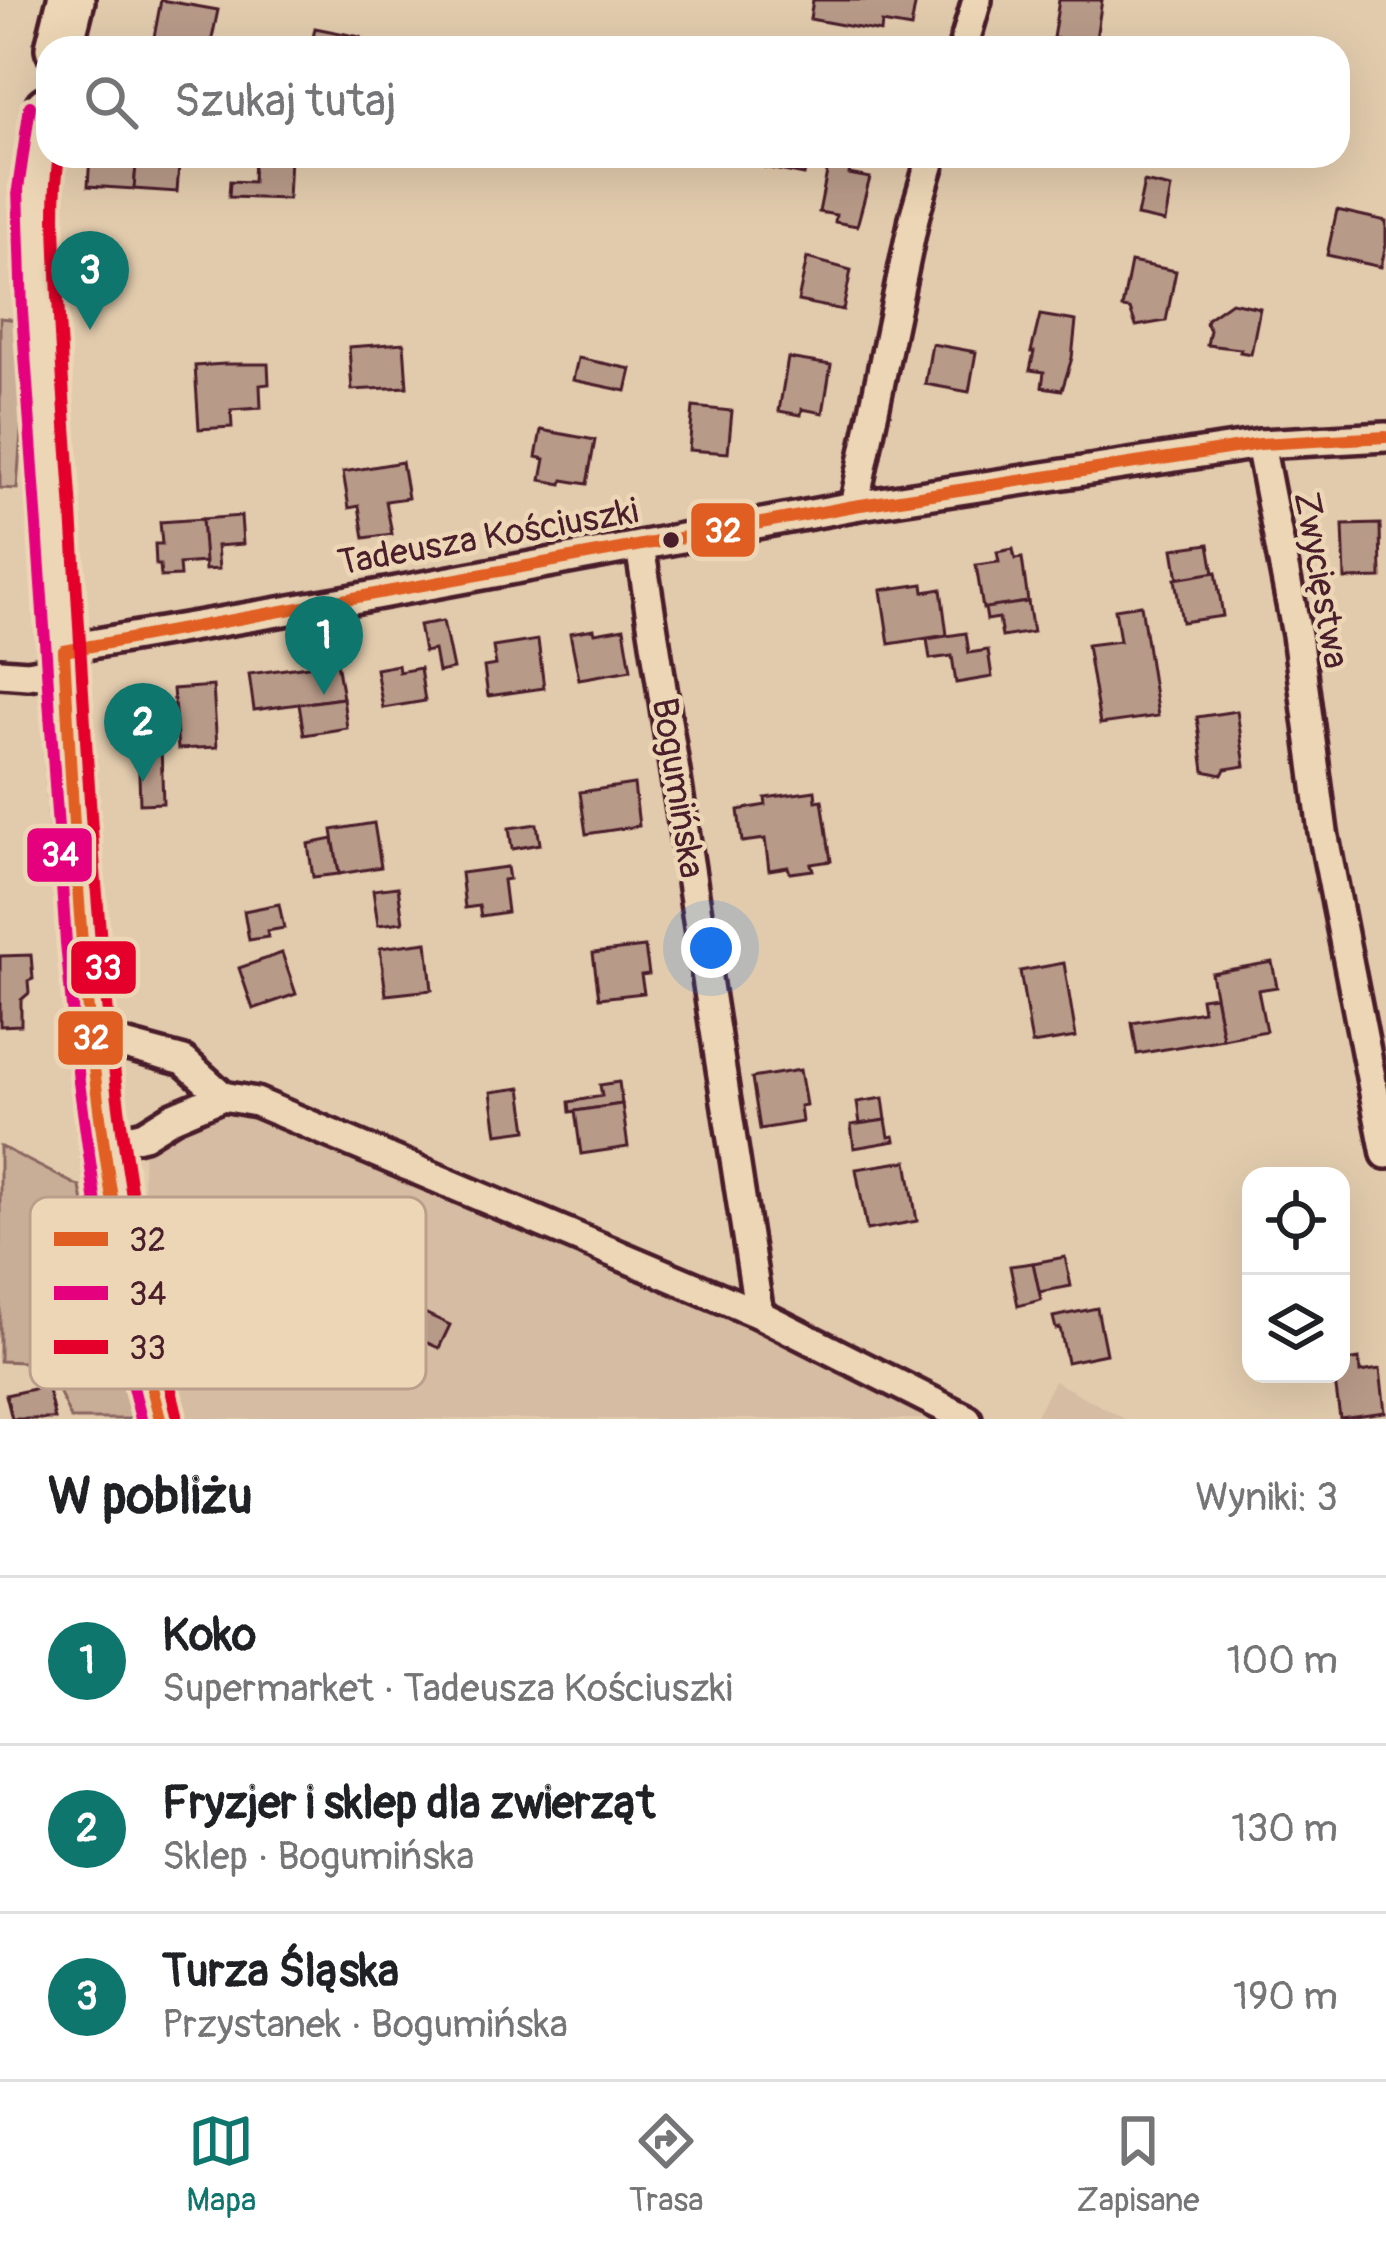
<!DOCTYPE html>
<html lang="pl">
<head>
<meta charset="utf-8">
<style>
  body { margin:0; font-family:Pangolin,sans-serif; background:#f2f2f2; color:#202124 }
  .controls { position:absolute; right:36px; bottom:36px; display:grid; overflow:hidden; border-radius:24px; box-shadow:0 12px 48px #0002 }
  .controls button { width:108px; height:108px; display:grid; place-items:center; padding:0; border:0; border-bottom:3px solid #e0e0e0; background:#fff; color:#202124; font:60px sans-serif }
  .you { position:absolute; left:711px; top:948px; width:42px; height:42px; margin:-30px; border:9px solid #fff; border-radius:50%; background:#1a73e8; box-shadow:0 0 0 18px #1a73e833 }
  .badge { display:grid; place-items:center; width:78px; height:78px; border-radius:50%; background:#0f766e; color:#fff; font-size:39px; font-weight:700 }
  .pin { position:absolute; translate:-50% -99px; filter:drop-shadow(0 3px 6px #0008) }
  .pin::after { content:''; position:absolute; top:63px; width:42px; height:36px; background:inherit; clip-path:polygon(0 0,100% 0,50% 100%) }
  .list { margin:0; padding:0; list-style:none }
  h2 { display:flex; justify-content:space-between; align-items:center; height:156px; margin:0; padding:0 48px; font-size:51px }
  h2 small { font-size:39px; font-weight:400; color:#757577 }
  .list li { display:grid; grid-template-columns:78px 1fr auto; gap:36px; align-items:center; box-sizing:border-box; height:168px; padding:0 48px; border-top:3px solid #e0e0e0 }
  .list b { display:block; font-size:45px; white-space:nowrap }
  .list p { margin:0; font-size:39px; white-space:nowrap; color:#757577 }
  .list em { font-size:39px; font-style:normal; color:#757577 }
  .icon { flex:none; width:66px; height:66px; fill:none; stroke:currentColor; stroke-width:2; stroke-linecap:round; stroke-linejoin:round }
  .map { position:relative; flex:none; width:1386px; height:1419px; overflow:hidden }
  .search { position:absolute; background:#fff; box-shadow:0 12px 48px #0002; left:36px; right:36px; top:36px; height:132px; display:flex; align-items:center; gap:30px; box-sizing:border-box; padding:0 42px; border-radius:36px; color:#757577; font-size:45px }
  .sheet { height:660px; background:#fff }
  nav { display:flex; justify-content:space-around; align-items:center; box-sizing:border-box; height:168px; border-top:3px solid #e0e0e0; background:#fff; font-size:33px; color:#757577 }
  nav a { display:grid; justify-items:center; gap:6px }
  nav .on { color:#0f766e }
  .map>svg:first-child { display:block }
</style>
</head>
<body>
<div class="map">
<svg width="1386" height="1419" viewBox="0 0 1386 1419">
  <rect width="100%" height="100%" fill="#e2cbad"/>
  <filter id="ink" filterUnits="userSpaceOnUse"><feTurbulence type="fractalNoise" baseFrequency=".00833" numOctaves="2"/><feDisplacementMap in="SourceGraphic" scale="24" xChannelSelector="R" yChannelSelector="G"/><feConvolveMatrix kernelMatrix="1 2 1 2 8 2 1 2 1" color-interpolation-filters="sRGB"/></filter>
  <g filter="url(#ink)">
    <!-- built -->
    <g fill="#d5bca2">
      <path d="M223 1096 967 1419H184L162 1285 147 1228 143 1178 144 1135Z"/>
      <path d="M1054 1381 1125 1419H1034Z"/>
    </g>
    <!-- green -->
    <g fill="#c9ae97" stroke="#8a6661" stroke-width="3">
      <path d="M0 318 19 320 23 401 17 489 0 488Z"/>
      <path d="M0 1146 80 1187 85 1213 98 1228 140 1419H71L47 1363 0 1361Z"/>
    </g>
    <!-- building -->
    <g fill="#b89a88" stroke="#4a1f2b" stroke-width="3">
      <path d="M161 0 218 10 210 48H152Z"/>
      <path d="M813 0H916L911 28 882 23 881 32 810 19Z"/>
      <path d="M1059 0H1102L1095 45 1053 38Z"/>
      <path d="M315 28 360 37 357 48H311Z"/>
      <path d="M90 156H137L134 189 88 186Z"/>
      <path d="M254 156H290L288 199 229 197 230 181 253 182Z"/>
      <path d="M766 156H808L804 175 764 167Z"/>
      <path d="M829 162 851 166 849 174 870 178 857 226 835 222 836 215 819 212Z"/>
      <path d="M149 163 179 165 177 192 134 189 136 165 149 166Z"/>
      <path d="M1144 182 1171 188 1165 222 1137 216Z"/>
      <path d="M1337 210 1386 221V244L1381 267 1327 255Z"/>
      <path d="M807 258 851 270 843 310 798 301Z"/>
      <path d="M1131 262 1176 271 1166 321 1136 326 1130 309 1122 308Z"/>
      <path d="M1231 302 1260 308 1251 354 1240 352 1241 349 1207 345 1210 330 1206 324 1207 319Z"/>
      <path d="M1040 315 1076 321 1072 358 1062 390 1042 387 1044 372 1030 370 1034 352H1031Z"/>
      <path d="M404 343 407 387 352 390 349 347Z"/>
      <path d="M932 344 976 352 969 392 925 384Z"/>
      <path d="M578 358 631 369 626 391 573 380Z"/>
      <path d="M788 358 831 365 823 413 802 409 801 415 779 411Z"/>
      <path d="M225 364H268L269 384 260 385 261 408 231 410 232 427 199 429 195 366Z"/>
      <path d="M693 407 732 411 728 453 689 450Z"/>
      <path d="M541 430 595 440 587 484 563 480 562 484 541 480 545 459 536 457Z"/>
      <path d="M402 462 408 498 386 501 392 534 364 538 359 506 349 508 343 472Z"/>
      <path d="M241 516 243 544 217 546 219 569 205 570 202 519Z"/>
      <path d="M202 519 205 562 179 564 180 576 161 577 160 565H156L155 544H162L160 522Z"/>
      <path d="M1380 524 1381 578 1345 579 1343 525Z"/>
      <path d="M1209 544 1214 573 1178 579 1173 549Z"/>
      <path d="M1013 549 1015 559 1022 558 1028 602 983 609 976 565 999 562 997 552Z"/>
      <path d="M1216 572 1223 616 1182 622 1175 579Z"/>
      <path d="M923 584 924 592 941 589 947 635 889 644 881 590Z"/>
      <path d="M1028 602 1033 632 1002 637 999 618 987 620 985 608Z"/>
      <path d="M1141 605 1158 716 1100 724 1087 645 1120 641 1115 609Z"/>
      <path d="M443 621 453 669 438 672 434 650 424 652 419 625Z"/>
      <path d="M624 628 631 670 579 679 570 633 594 629 595 633Z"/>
      <path d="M966 633 969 653 988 650 992 677 956 683 952 656 930 659 927 639Z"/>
      <path d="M538 640 544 688 488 696 484 667 496 665 493 647Z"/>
      <path d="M337 662 343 698 254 710 249 674Z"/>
      <path d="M398 665 399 672 420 668 425 701 383 708 376 669Z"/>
      <path d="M213 686 217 747 178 749 173 689Z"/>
      <path d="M343 698 347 728 304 735 299 704Z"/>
      <path d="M1237 711 1245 766 1225 769 1222 775 1204 771 1197 717Z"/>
      <path d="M161 746 163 803 140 804 138 747Z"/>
      <path d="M634 784 639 826 586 834 580 792Z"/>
      <path d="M815 791 816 801 822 800 831 861 811 864 813 870 790 873 788 867 769 870 765 839 742 842 738 810 766 805 765 798Z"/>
      <path d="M374 823 381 867 339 874 332 830Z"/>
      <path d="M537 824 540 844 512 849 509 828Z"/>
      <path d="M333 839 339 874 313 877 308 844Z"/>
      <path d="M507 867 509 879 503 880 507 912 481 916 479 906 465 908 461 873Z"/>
      <path d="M398 887 403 922 378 925 373 890Z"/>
      <path d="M279 904 284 928 267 931 268 937 249 940 244 911Z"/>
      <path d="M427 942 432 990 386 995 380 948Z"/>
      <path d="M645 947 649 974 641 975 644 993 599 998 593 953Z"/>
      <path d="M282 953 296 994 253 1009 239 968Z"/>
      <path d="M31 955 33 979 28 981 29 993 21 1000V1025L0 1026V956Z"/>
      <path d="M1272 962 1277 987 1258 990 1266 1031 1223 1039 1211 973Z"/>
      <path d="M1064 963 1076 1037 1032 1044 1020 971Z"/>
      <path d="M1215 996 1223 1039 1137 1054 1132 1023 1203 1011 1201 998Z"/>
      <path d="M800 1070 806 1105 800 1106 802 1122 760 1129 752 1078Z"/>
      <path d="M619 1082 622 1104 570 1112 569 1102 602 1096 600 1085Z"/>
      <path d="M521 1088 527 1130 497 1134 491 1092Z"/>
      <path d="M883 1098 886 1120 860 1124 857 1102Z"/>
      <path d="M622 1104 628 1147 581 1154 575 1111Z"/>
      <path d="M886 1120 889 1137 894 1136 895 1141 854 1148 851 1125Z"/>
      <path d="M907 1161 917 1221 867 1230 856 1169Z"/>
      <path d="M1065 1257 1071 1286 1039 1292 1033 1263Z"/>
      <path d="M1033 1263 1041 1300 1018 1306 1010 1266Z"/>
      <path d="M414 1308 450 1325 439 1348 403 1332Z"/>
      <path d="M1097 1308 1106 1354 1067 1362 1060 1328 1056 1329 1053 1317Z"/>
      <path d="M1359 1359 1360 1372 1380 1369 1385 1412 1340 1418 1334 1374H1341V1362Z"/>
      <path d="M47 1386 55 1419H12L6 1395Z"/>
    </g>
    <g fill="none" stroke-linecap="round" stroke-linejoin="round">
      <!-- street casing -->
      <g stroke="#4a1f2b" stroke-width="36">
        <g id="street">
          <path d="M963 48 977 0"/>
          <path d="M1260 444 1297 635 1323 832 1386 1154"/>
          <path d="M854 506 915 214 932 156"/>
          <path d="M640 546 759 1314"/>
          <path d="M0 673 28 675 44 672 64 651 91 644 343 601 854 506 1260 444 1386 437"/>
          <path d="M91 1036 184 1061 223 1096 256 1102 759 1314 967 1419"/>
          <path d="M103 1145 144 1135 173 1117 223 1096"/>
        </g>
      </g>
      <!-- primary casing -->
      <g stroke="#4a1f2b" stroke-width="54">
        <g id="primary">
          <path d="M59 48 71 0"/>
          <path d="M48 109 36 190 40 310C55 497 64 685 78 872 92 1058 109 1239 160 1419"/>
        </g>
      </g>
      <!-- street -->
      <use href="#street" stroke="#ecd6b5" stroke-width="27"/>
      <!-- primary -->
      <use href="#primary" stroke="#ecd6b5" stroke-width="45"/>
      <!-- bus-1 casing -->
      <g stroke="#ecd6b5" stroke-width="21">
        <g id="bus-1">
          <path d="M64 651 854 506 1260 444 1386 437"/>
          <path d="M64 651C75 845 83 1041 118 1232 129 1295 144 1357 160 1419"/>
        </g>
      </g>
      <!-- bus-2 casing -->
      <g stroke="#ecd6b5" stroke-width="21">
        <path id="bus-2" d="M30 106 18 189 22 311 66 943 79 1082 98 1219 125 1355 141 1419"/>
      </g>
      <!-- bus-3 casing -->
      <g stroke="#ecd6b5" stroke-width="21">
        <path id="bus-3" d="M59 156C53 196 55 234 57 274 60 359 68 444 73 529 92 826 102 1125 177 1414"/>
      </g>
      <!-- bus-1 -->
      <use href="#bus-1" stroke="#e15e23" stroke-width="12"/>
      <!-- bus-2 -->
      <use href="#bus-2" stroke="#e5007d" stroke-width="12"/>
      <!-- bus-3 -->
      <use href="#bus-3" stroke="#e4002b" stroke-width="12"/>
    </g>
  </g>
  <!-- markers -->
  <circle fill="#4a1f2b" stroke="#ecd6b5" stroke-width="4.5" cx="671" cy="540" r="10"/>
  <g text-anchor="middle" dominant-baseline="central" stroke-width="9" stroke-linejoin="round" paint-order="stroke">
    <!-- street labels -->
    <g font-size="36" fill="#4a1f2b" stroke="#ecd6b5">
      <text transform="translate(488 537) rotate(-10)">Tadeusza Kościuszki</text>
      <text transform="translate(1321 580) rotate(80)">Zwycięstwa</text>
      <text transform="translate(678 788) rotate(81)">Bogumińska</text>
    </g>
  </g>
  <!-- legend -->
  <rect x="30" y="1197" width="396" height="192" rx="18" fill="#ecd6b5" stroke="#bb9f8c" stroke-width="3"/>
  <rect x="54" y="1232" width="54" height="14" fill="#e15e23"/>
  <rect x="54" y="1286" width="54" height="14" fill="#e5007d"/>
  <rect x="54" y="1340" width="54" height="14" fill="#e4002b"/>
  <g font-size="33" fill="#4a1f2b">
    <text x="129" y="1251">32</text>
    <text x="129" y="1305">34</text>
    <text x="129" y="1359">33</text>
  </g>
  <g stroke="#ecd6b5" stroke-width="4.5">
    <rect x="689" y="501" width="68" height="58" rx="12" fill="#e15e23"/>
    <rect x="25" y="826" width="69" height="58" rx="12" fill="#e5007d"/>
    <rect x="69" y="939" width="69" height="57" rx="12" fill="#e4002b"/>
    <rect x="56" y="1009" width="69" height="58" rx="12" fill="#e15e23"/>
  </g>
  <g font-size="33" text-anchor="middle" font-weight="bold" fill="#fff">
    <text x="723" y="542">32</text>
    <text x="60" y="866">34</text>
    <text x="103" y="979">33</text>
    <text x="91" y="1049">32</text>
  </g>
</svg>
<div class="controls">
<button><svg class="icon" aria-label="locate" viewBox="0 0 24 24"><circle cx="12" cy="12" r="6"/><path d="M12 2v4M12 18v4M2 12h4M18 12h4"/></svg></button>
<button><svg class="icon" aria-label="layers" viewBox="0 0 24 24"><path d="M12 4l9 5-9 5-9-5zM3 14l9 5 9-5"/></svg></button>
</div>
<div class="you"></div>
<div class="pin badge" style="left:324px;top:695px">1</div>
<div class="pin badge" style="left:143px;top:782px">2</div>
<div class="pin badge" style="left:90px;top:330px">3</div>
<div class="search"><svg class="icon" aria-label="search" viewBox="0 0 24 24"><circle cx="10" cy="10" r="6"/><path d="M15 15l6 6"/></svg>Szukaj tutaj</div>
</div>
<section class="sheet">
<h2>W pobliżu<small>Wyniki: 3</small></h2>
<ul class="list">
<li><span class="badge">1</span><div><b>Koko</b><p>Supermarket · Tadeusza Kościuszki</p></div><em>100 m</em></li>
<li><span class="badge">2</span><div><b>Fryzjer i sklep dla zwierząt</b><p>Sklep · Bogumińska</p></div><em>130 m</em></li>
<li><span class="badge">3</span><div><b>Turza Śląska</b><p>Przystanek · Bogumińska</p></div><em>190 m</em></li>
</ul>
</section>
<nav>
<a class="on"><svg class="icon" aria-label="map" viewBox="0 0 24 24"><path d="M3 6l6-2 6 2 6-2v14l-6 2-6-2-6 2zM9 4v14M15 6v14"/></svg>Mapa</a>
<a><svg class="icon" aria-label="directions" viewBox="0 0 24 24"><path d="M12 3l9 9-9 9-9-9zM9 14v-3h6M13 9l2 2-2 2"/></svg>Trasa</a>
<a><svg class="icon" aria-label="saved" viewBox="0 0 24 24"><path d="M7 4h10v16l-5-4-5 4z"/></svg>Zapisane</a>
</nav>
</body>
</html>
